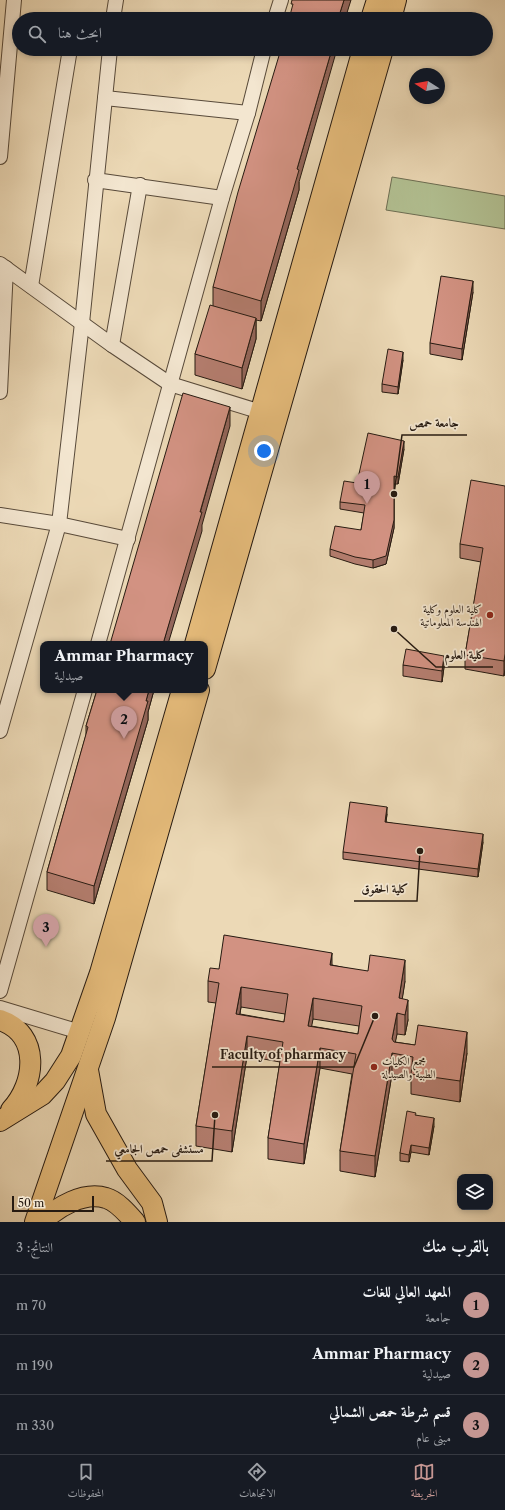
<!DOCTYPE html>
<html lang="ar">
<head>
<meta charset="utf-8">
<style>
  body { margin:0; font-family:"Libre Caslon Text",Amiri,serif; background:#242831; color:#f1f3f6; direction:rtl }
  .controls { position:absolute; right:12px; bottom:12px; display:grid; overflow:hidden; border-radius:8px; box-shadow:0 2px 6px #0003 }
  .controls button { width:36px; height:36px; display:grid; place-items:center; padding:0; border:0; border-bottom:1px solid #363941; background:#171b24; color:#f1f3f6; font:20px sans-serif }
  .compass { position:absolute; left:409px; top:68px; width:36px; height:36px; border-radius:50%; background:#171b24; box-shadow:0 2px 6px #0003; rotate:281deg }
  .scale { position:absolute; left:12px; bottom:10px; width:82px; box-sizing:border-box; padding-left:4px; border:2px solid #261a11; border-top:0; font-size:11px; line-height:14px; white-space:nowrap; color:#261a11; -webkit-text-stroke:3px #f3e6d0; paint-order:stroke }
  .you { position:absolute; left:264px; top:451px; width:14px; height:14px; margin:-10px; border:3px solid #fff; border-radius:50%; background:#1a73e8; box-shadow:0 0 0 6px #1a73e833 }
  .badge { display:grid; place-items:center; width:26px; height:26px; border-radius:50%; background:#c59692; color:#111; font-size:13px; font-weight:700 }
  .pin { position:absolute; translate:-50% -33px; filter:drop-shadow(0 1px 2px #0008) }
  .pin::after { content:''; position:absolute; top:21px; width:14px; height:12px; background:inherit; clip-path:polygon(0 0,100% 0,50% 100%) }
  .popup { position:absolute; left:40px; top:641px; width:168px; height:52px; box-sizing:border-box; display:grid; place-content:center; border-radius:8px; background:#171b24; filter:drop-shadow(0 1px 3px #0005); font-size:13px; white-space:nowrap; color:#9ea1a6 }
  .popup b { font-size:15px; color:#f1f3f6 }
  .popup::after { content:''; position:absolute; left:50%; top:100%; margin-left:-8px; border:8px solid transparent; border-top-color:#171b24 }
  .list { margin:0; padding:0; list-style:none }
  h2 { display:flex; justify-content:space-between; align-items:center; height:52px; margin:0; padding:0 16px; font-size:17px }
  h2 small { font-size:13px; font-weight:400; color:#9ea1a6 }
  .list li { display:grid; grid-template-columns:26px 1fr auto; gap:12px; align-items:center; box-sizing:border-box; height:60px; padding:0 16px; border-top:1px solid #363941 }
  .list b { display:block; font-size:15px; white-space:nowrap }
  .list p { margin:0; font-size:13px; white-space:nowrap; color:#9ea1a6 }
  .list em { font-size:13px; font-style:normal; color:#9ea1a6 }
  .icon { flex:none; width:22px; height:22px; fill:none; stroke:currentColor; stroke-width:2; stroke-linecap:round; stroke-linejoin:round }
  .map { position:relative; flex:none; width:505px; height:1222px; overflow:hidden; direction:ltr }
  .search { position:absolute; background:#171b24; box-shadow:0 2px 6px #0003; left:12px; right:12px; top:12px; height:44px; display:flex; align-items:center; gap:10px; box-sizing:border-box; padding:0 14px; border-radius:22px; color:#9ea1a6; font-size:15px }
  .sheet { height:232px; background:#171b24 }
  nav { display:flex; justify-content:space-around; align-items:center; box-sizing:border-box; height:56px; border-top:1px solid #363941; background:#171b24; font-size:11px; color:#9ea1a6 }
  nav a { display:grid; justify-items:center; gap:2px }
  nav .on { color:#c59692 }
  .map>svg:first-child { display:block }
</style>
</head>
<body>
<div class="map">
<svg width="505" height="1222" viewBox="0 0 505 1222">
  <rect width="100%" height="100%" fill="#ecd9b6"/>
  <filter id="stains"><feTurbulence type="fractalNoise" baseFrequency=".005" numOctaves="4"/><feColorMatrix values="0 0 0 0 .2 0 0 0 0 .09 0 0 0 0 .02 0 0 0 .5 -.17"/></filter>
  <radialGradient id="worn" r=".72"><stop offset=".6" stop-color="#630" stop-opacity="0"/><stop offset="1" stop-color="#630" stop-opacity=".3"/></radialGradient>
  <!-- park -->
  <path fill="#b2c092" stroke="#6c6d52" d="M392 177 505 196V229L386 210Z"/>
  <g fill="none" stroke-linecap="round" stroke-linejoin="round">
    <!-- minor casing -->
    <g stroke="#584a3a" stroke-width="16">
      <g id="minor">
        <path d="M113 19 116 0"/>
        <path d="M275 19 281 0"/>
        <path d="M105 98 248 113"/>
        <path d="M0 157 14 0"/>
        <path d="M95 180 222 198"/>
        <path d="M0 264 112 345 170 384 261 412"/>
        <path d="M31 286 70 49"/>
        <path d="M112 345 140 185"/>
        <path d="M0 392 6 268"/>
        <path d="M0 515 59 524 128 539"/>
        <path d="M98 644 222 198 248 113 264 49"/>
        <path d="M0 731 59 524 82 323 110 49"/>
        <path d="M0 991 85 690"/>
        <path d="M0 1008 80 1032"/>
      </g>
    </g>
    <!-- highway casing -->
    <g stroke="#261a11" stroke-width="22">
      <g id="highway">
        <path d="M371 19 377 0"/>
        <path d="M391 19 396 0"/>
        <path d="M195 644 363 49"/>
        <path d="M205 669 383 49"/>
        <path d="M0 1020C41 1034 36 1083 11 1110"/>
        <path d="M88 1070 96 1114 127 1169 152 1203 157 1222"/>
        <path d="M0 1121 42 1095 55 1081 71 1056 100 973 182 690"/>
        <path d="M35 1222 105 1018 199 690"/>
        <path d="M42 1222C57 1207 84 1191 106 1198 117 1201 128 1214 135 1222"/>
      </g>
    </g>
    <!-- minor -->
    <use href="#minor" stroke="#f3e6d0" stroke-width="14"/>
    <!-- highway -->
    <use href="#highway" stroke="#e6bc7b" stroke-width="20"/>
  </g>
  <!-- wall -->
  <g fill="#b57e70" stroke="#261a11" fill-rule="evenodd">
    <path d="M299 182V190L261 321 256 320V339L242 389 195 375V354L213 306V287Z"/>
    <path d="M473 292 462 360 430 354V343Z"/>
    <path d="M403 360 398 394 382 392V384Z"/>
    <path d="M404 449 398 484H394V528L386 564 373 568 355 564 330 556V549L361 530 364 513 340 509V502L357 483Z"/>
    <path d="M505 486V669L504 676 465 669V655L481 562 460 558V544Z"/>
    <path d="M403 665 444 667 442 682 403 676Z"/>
    <path d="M97 690H154L148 712V720L94 904 47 890V872L86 735V726Z"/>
    <path d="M387 814 386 822 483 842 478 877 343 859V852Z"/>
    <path d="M332 965 405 981 402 999 408 1020 405 1035 397 1034 395 1042 467 1053 460 1102 411 1094V1077L392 1074 375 1177 340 1171V1151L352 1074 320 1068 304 1164 268 1159V1138L280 1062 247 1056 232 1152 196 1146V1126L216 1003 208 1002V981L219 969ZM241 1007 285 1014 284 1022 240 1014ZM313 1019 359 1026 358 1034 311 1026Z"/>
    <path d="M416 1115 434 1126 429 1155 411 1152 409 1162 400 1161V1153Z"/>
  </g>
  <!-- shaded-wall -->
  <g fill="#93665b" stroke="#261a11">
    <path d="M344 0H351L345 19H338Z"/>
    <path d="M332 49H337L299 182V190L261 321V301L297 169Z"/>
    <path d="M473 281V292L462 360V349Z"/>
    <path d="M256 318V339L242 389V368Z"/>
    <path d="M403 352V360L398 394V387Z"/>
    <path d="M230 407V426L202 525V531L168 644H163Z"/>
    <path d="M404 441V449L398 484V477Z"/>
    <path d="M394 476V528L386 564 373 568V560Z"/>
    <path d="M505 654V669L504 676V661Z"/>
    <path d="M444 656V667L442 682V671Z"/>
    <path d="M149 690H154L148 712V720L94 904V886Z"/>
    <path d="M387 807V814L385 829V822Z"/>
    <path d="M483 834V842L478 877V869Z"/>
    <path d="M332 953V973L330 965Z"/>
    <path d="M405 960V981L400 1014 399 998Z"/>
    <path d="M241 987V1007L236 1034V1014Z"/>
    <path d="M313 998V1019L308 1046V1026Z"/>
    <path d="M408 1000V1020L405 1035V1015Z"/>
    <path d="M397 1013V1034L393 1054 392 1039Z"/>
    <path d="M467 1032V1053L460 1102V1081Z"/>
    <path d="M247 1036V1056L232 1152V1131Z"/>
    <path d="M320 1048V1068L304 1164V1144Z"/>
    <path d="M392 1053V1074L375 1177V1156Z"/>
    <path d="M434 1118V1126L429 1155V1148Z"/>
    <path d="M411 1145V1152L409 1162V1155Z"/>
  </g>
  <!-- building -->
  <g fill="#d29282" stroke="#261a11" fill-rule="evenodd">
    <path d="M292 0H344L338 19H289L293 4H291Z"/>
    <path d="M281 49H332L297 169 299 170 261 301 213 287 238 192Z"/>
    <path d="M441 276 473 281 462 349 430 343Z"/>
    <path d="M210 305 256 318 242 368 195 354Z"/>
    <path d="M388 349 403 352 398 387 382 384Z"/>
    <path d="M183 393 230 407 200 512H202L163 644H110Z"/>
    <path d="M368 433 404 441 398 477 394 476V520L386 556 373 560 355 557 330 549 335 526 361 530 365 505 340 502 344 481 357 483Z"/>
    <path d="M471 480 505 486V654L504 661 465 655 483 548 460 544Z"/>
    <path d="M406 649 444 656 442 671 403 665Z"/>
    <path d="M97 690H149L146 701H148L94 886 47 872 88 727 86 726Z"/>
    <path d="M350 802 387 807 385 822 483 834 478 869 343 852Z"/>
    <path d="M224 935 332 953 330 965 368 971 370 955 405 960 399 998 408 1000 405 1015 397 1013 392 1039 394 1042 415 1045 418 1025 467 1032 460 1081 411 1074 413 1057 392 1053 375 1156 340 1151 356 1054 320 1048 304 1144 268 1138 283 1042 247 1036 232 1131 196 1126 219 983 208 981 210 968 219 969ZM241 987 288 994 284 1022 236 1014ZM313 998 362 1006 358 1034 308 1026Z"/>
    <path d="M407 1111 416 1113 415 1115 434 1118 429 1148 411 1145 409 1155 400 1153Z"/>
  </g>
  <!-- markers -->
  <g fill="#8f2418" stroke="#f3e6d0" stroke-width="1.5">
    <circle cx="490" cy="615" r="4"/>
    <circle cx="374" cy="1067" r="4"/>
  </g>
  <g text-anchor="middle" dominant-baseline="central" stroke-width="3.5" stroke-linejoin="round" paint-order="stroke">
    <!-- poi labels -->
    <g font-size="11" fill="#261a11" stroke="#f3e6d0" text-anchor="end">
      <text x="482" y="609">كلية العلوم وكلية<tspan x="482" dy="13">الهندسة المعلوماتية</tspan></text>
      <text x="382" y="1061" text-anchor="start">مجمع الكليات<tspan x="382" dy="13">الطبية والصيدلة</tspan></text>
    </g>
  </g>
  <!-- callouts -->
  <path fill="none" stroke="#261a11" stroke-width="1.5" d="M394 494L402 435H467M394 629L436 667H493M420 851L417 901H354M375 1016L354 1067H212M215 1115L212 1161H106"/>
  <g fill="#261a11" stroke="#f3e6d0" stroke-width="1.5">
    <circle cx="394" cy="494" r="4"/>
    <circle cx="394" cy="629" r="4"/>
    <circle cx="420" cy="851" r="4"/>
    <circle cx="375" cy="1016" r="4"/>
    <circle cx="215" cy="1115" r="4"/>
  </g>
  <g font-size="12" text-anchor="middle" font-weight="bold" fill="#261a11" stroke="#f3e6d0" stroke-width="3.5" stroke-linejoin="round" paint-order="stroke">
    <text x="434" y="427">جامعة حمص</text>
    <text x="465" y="659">كلية العلوم</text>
    <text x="385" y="893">كلية الحقوق</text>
    <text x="283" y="1059">Faculty of pharmacy</text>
    <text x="159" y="1153">مستشفى حمص الجامعي</text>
  </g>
  <rect width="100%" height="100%" filter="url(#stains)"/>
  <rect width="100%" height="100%" fill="url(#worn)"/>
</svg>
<div class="controls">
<button><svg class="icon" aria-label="layers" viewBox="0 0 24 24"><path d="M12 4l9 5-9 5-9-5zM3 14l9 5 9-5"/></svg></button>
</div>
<svg class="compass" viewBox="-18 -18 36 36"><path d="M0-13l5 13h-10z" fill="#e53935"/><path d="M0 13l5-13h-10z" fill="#9ea1a6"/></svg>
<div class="scale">50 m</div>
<div class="you"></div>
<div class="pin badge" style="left:367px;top:504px">1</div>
<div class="pin badge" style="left:124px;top:739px">2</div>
<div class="popup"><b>Ammar Pharmacy</b>صيدلية</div>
<div class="pin badge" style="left:46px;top:947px">3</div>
<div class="search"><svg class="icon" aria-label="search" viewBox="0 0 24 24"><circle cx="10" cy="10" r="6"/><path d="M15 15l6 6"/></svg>ابحث هنا</div>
</div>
<section class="sheet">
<h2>بالقرب منك<small>النتائج: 3</small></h2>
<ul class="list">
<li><span class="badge">1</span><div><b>المعهد العالي للغات</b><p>جامعة</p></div><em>70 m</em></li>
<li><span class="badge">2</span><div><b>Ammar Pharmacy</b><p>صيدلية</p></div><em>190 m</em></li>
<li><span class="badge">3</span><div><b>قسم شرطة حمص الشمالي</b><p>مبنى عام</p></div><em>330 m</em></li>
</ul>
</section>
<nav>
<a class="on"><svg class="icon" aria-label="map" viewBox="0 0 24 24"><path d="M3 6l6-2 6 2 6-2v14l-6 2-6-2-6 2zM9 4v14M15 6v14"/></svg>الخريطة</a>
<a><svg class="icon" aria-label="directions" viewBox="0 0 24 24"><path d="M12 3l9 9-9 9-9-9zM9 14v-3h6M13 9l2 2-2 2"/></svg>الاتجاهات</a>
<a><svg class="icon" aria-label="saved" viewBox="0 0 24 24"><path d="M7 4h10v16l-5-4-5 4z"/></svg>المحفوظات</a>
</nav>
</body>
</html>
